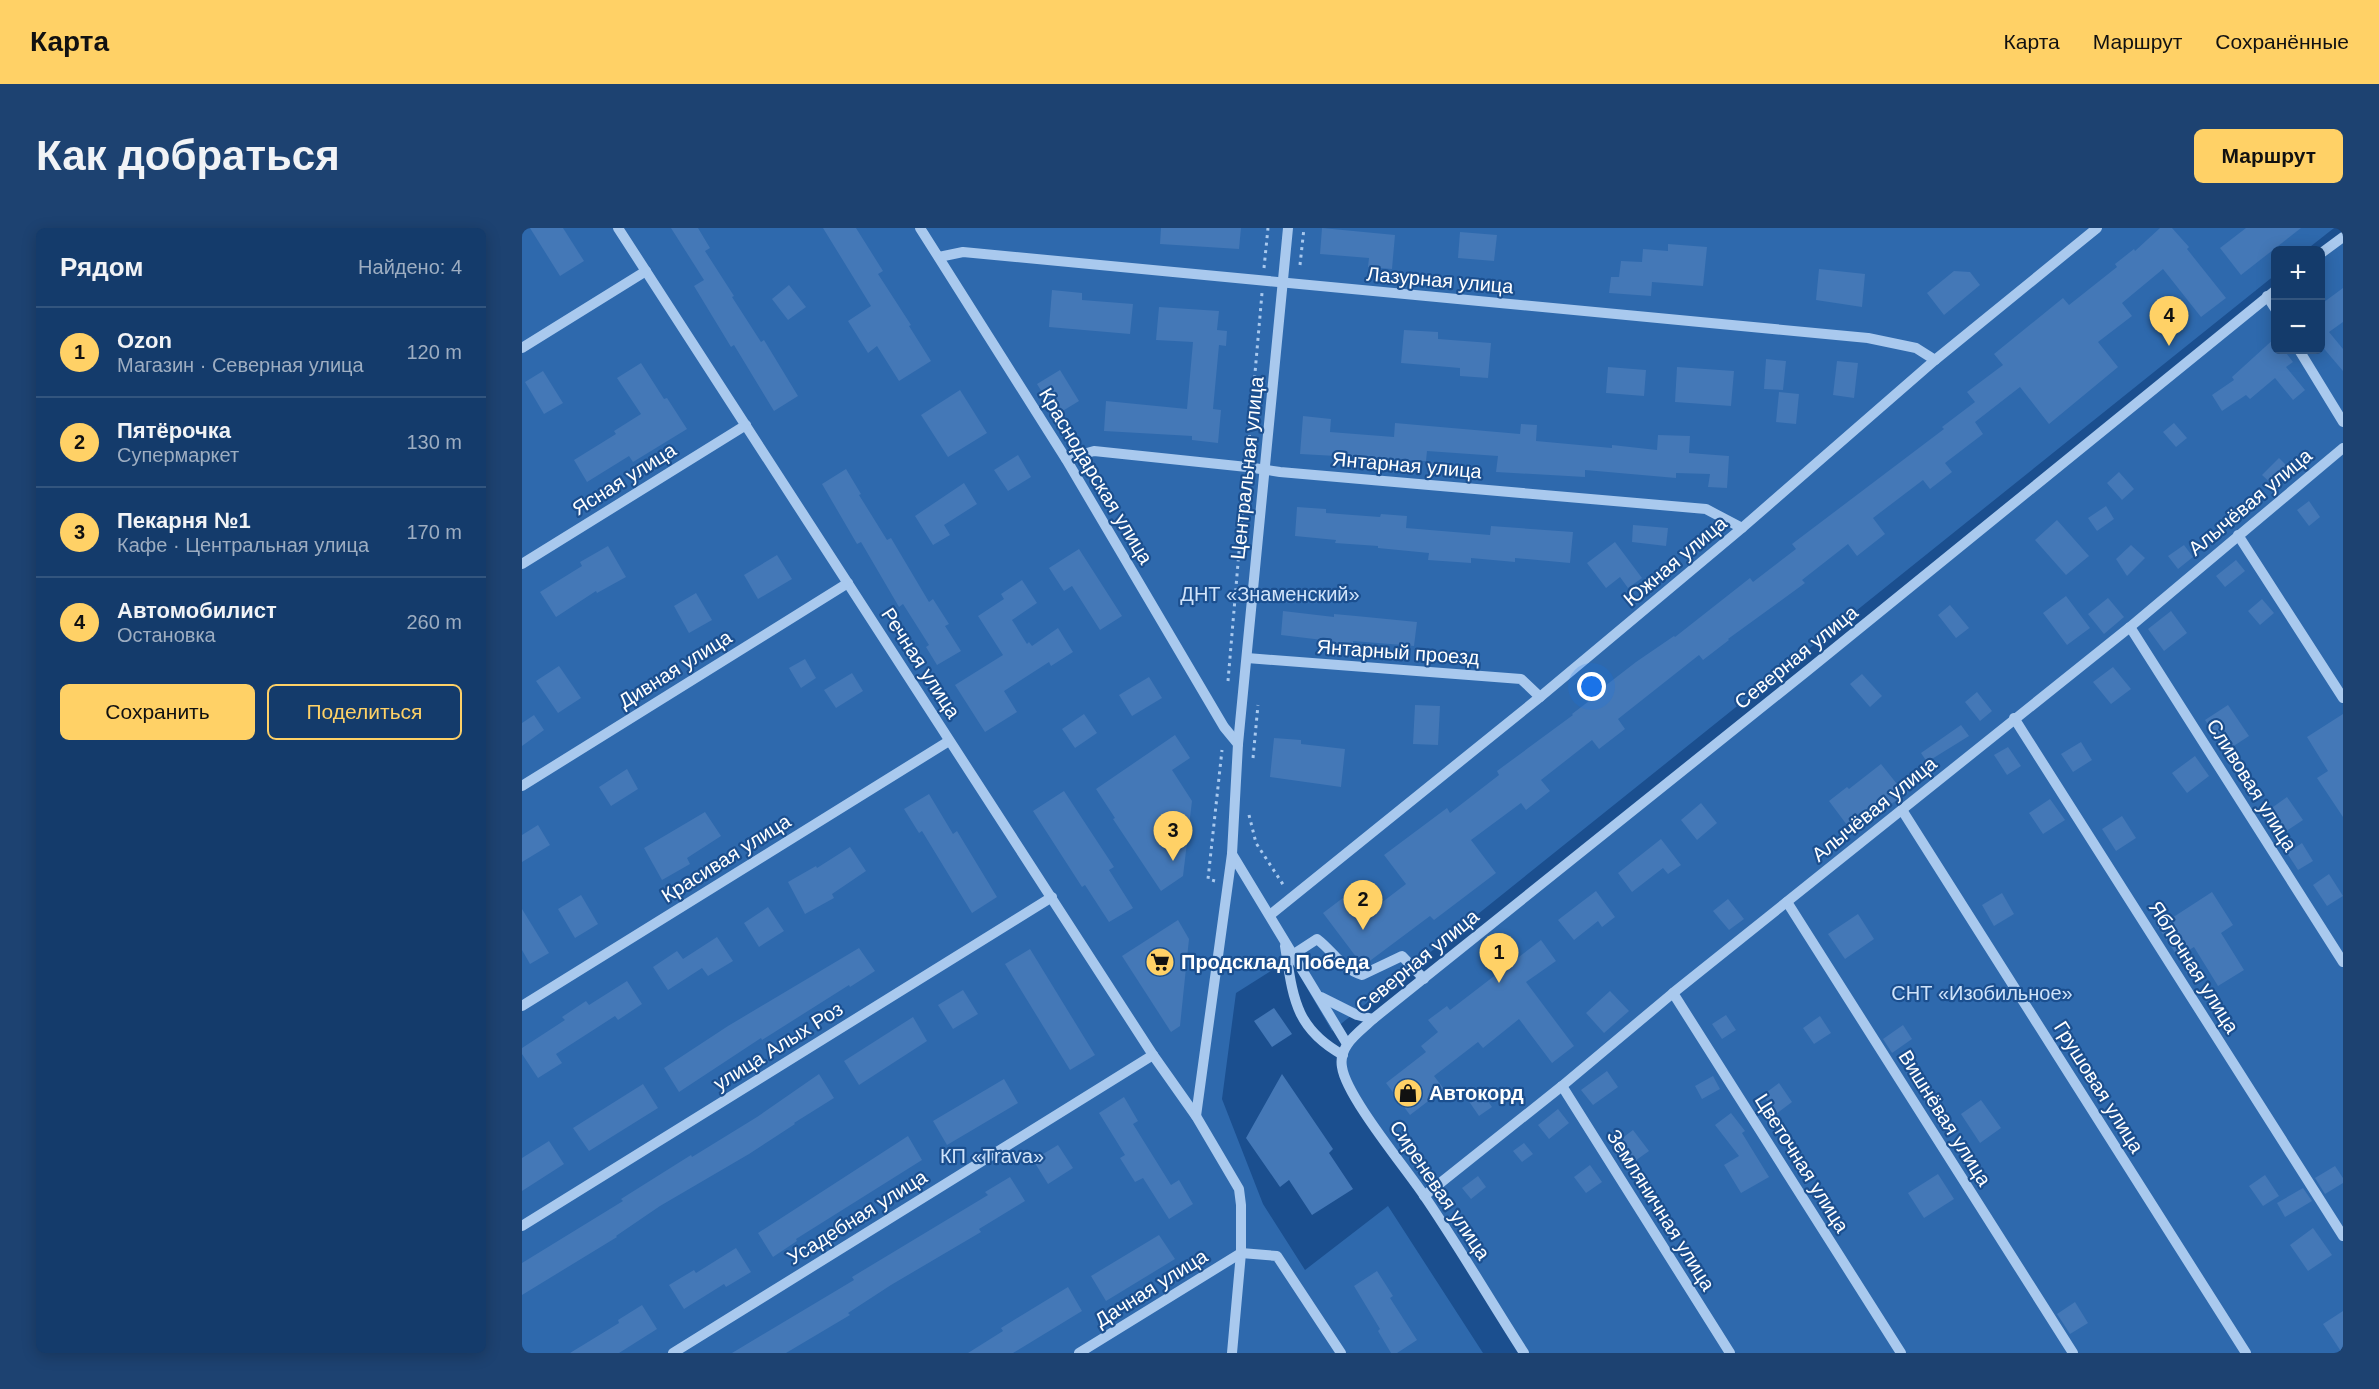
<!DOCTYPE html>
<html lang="ru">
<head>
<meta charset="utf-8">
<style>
  body { margin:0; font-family:Arial,sans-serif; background:#1d4271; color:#f1f3f6 }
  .controls { position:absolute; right:18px; top:18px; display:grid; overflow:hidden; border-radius:9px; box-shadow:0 3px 15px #0003 }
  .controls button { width:54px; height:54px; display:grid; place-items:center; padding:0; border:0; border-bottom:2px solid #33557e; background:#143b6b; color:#f1f3f6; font:30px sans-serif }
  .you { position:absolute; left:1070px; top:459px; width:21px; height:21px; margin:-15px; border:4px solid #fff; border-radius:50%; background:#1a73e8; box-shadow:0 0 0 9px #1a73e833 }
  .badge { display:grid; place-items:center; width:39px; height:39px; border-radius:50%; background:#ffd166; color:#111; font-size:20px; font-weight:700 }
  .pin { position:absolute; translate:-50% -50px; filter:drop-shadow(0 2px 3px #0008) }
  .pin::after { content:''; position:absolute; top:32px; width:21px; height:18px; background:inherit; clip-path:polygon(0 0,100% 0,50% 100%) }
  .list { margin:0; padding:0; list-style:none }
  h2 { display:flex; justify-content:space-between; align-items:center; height:78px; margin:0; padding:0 24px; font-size:26px }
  h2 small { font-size:20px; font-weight:400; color:#9dadc1 }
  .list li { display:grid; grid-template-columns:39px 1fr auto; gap:18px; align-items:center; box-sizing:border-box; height:90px; padding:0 24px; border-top:2px solid #33557e }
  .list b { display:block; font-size:22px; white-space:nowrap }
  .list p { margin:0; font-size:20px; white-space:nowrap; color:#9dadc1 }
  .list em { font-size:20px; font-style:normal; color:#9dadc1 }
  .actions { display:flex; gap:12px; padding:18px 24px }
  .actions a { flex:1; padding:14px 0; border:2px solid #ffd166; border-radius:9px; text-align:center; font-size:21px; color:#ffd166 }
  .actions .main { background:#ffd166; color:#111 }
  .map { position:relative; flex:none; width:1821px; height:1125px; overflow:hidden; border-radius:9px }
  header { display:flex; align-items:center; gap:36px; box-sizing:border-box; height:84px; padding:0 30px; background:#ffd166; color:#111 }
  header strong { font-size:28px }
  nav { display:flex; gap:33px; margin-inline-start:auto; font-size:21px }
  .intro { display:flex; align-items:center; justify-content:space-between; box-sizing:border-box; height:144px; padding:0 36px }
  h1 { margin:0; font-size:42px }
  .button { padding:15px 27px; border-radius:9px; background:#ffd166; color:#111; font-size:21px; font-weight:700 }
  main { display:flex; gap:36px; padding:0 36px }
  aside { flex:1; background:#143b6b; border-radius:9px; box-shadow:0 3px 15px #0003 }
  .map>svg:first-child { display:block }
</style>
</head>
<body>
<header>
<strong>Карта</strong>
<nav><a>Карта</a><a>Маршрут</a><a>Сохранённые</a></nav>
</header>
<div class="intro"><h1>Как добраться</h1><a class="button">Маршрут</a></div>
<main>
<aside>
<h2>Рядом<small>Найдено: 4</small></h2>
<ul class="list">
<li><span class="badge">1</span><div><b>Ozon</b><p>Магазин · Северная улица</p></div><em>120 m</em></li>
<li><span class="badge">2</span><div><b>Пятёрочка</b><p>Супермаркет</p></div><em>130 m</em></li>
<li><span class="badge">3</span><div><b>Пекарня №1</b><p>Кафе · Центральная улица</p></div><em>170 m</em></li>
<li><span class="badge">4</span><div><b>Автомобилист</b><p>Остановка</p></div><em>260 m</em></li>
</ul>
<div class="actions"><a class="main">Сохранить</a><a>Поделиться</a></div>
</aside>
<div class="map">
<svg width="1821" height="1125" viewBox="0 0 1821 1125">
  <rect width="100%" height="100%" fill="#1b4f8f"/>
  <!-- green -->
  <g fill="#2e69ad">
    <path d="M0 0H1812L1784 22H1754L1753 47 810 803 768 731 714 765 700 871 741 976 783 1042 866 978 961 1125H0Z"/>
    <path d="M1821 9V1125H1002L830 865 821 827 825 816 1753 62 1754 122H1798L1799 26Z"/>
  </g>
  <!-- building -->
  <g fill="#4478b7">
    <path d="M8 0H41L62 33 38 48Z"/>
    <path d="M149 0H176L188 20 183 23 212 68 210 69 239 114 242 112 276 168 252 183 212 117 209 119 172 58 182 52Z"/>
    <path d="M301 0H334L361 43 356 46 389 97 387 98 409 133 377 153 355 118 346 125 326 93 349 78Z"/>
    <path d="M639 0H719L717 21 638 16Z"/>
    <path d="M800 0 873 7 870 41 846 39 847 30 798 26Z"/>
    <path d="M1638 0H1650L1667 19 1665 21 1704 70 1679 89 1641 41 1600 75 1610 88 1576 114 1596 139 1527 196 1498 159 1453 194 1461 206 1423 235 1430 244 1408 261 1401 252 1351 290 1363 306 1335 328 1326 316 1280 352 1283 355 1206 411 1207 412 1181 432 1177 427 1096 491 1103 501 1077 521 1070 512 1019 552 1028 563 1004 582 999 575 949 612 974 645 912 692 908 688 841 738 801 685 834 660 850 682 884 656 862 627 925 580 928 585 977 547 975 543 1051 487 1050 486 1084 460 1083 458 1114 434 1152 408 1153 409 1228 350 1231 354 1274 321 1270 316 1422 201 1420 199 1453 174 1445 164 1481 137 1472 126 1541 70 1547 77 1595 39 1593 36 1612 21 1613 23Z"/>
    <path d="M1724 0H1779L1719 47 1698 20Z"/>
    <path d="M938 4 975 7 972 33 936 30Z"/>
    <path d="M1146 16 1185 19 1181 58 1130 54 1129 68 1087 65 1089 49H1097L1099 33 1120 34 1121 21 1146 23Z"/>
    <path d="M1297 41 1343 46 1340 79 1294 72Z"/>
    <path d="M1432 43 1448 44 1458 57 1422 87 1405 65Z"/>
    <path d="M267 57 284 79 266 92 250 71Z"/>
    <path d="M1821 60V94L1807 104 1821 121V143L1798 116V77Z"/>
    <path d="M530 62 560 65V72L611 76 608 106 527 99Z"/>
    <path d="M637 79 697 83 695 102 705 103 704 118 697 117 691 181 699 182 696 215 670 212V208L582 203 584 173 665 181 671 114 634 112Z"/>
    <path d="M882 102 916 104V111L969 115 966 150 938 148V140L879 135Z"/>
    <path d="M1754 109V122H1762L1771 134 1764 139 1783 162 1771 172 1753 150 1728 171 1724 167 1700 183 1690 167 1712 152 1710 149Z"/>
    <path d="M1244 131 1264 133 1261 162 1242 161Z"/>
    <path d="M1315 133 1336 135 1332 170 1311 167Z"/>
    <path d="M119 135 142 171 145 170 165 201 111 234 107 228 65 254 52 232 94 206 92 203 119 186 95 150Z"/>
    <path d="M1086 139 1124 142 1122 168 1084 165Z"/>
    <path d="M1155 139 1212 143 1209 178 1153 174Z"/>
    <path d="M538 142 557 173 534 187 515 156Z"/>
    <path d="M21 143 41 175 22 186 3 154Z"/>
    <path d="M438 162 465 205 426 229 399 187Z"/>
    <path d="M1257 164 1277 166 1274 196 1254 194Z"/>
    <path d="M781 188 809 191 808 204 872 209 873 195 998 206 999 196 1015 197 1014 213 1090 220V217L1135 222 1136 207 1168 208 1167 225 1207 228 1205 260 1186 259 1188 246 1154 245V250L1063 242V249L974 244 976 228 905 223 904 233 778 226Z"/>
    <path d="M1652 195 1665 210 1654 219 1641 204Z"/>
    <path d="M496 227 509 249 486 263 472 242Z"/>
    <path d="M1757 230 1770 243 1754 260 1740 247Z"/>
    <path d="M324 241 339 266 337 267 365 312 369 310 407 374 411 371 427 396 423 398 439 423 415 437 404 419 407 417 381 376 377 379 339 314 335 316 300 256Z"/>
    <path d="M1597 244 1612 261 1600 272 1585 255Z"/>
    <path d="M442 255 455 276 422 297 428 307 411 317 393 288Z"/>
    <path d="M1787 273 1798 289 1787 298 1775 282Z"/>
    <path d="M1584 278 1592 291 1575 303 1566 290Z"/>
    <path d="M775 279 804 281V285L858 289 859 286 885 288 884 300 968 307 969 298 1051 304 1048 335 993 330V334L949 330V335L906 332 907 325 856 320V318L813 315 814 312 773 308Z"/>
    <path d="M1535 292 1567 328 1544 347 1513 312Z"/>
    <path d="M1111 297 1146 300 1144 318 1110 314Z"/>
    <path d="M1093 314 1120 350 1106 360 1098 349 1084 360 1065 335Z"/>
    <path d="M1609 317 1623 330 1605 348 1594 331Z"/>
    <path d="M1662 317 1671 329 1656 341 1646 328Z"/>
    <path d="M86 318 104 349 75 365 74 363 34 389 18 364 60 338 58 334Z"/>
    <path d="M557 321 600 388 578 402 550 358 542 363 527 340Z"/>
    <path d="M255 327 270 351 236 371 222 347Z"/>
    <path d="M1714 332 1723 343 1703 359 1694 348Z"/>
    <path d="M500 352 515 375 490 392 505 416 507 414 510 418 536 400 551 424 529 438 527 434 482 463 495 484 463 504 433 457 481 427 456 388 482 371 479 366Z"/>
    <path d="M174 365 190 392 167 405 152 378Z"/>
    <path d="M1544 368 1568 400 1545 417 1521 385Z"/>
    <path d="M1586 370 1602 389 1582 406 1566 386Z"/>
    <path d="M1740 371 1752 385 1738 397 1726 383Z"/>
    <path d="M1428 377 1447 400 1434 410 1416 387Z"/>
    <path d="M761 383 812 389V386L834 388 895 394 892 418 831 413V420L809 419V413L759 407Z"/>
    <path d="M1649 383 1665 405 1642 423 1626 401Z"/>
    <path d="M283 431 294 450 279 460 267 440Z"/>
    <path d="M37 438 59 470 36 485 14 453Z"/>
    <path d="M1591 439 1609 461 1589 476 1571 454Z"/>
    <path d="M330 445 341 463 314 480 302 462Z"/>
    <path d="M1340 446 1360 468 1348 479 1328 456Z"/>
    <path d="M627 449 640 470 610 488 597 467Z"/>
    <path d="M1455 464 1470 483 1458 493 1443 474Z"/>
    <path d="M893 477 918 478 916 517 891 516Z"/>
    <path d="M1706 477 1727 508 1704 523 1683 492Z"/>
    <path d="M562 486 575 505 553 520 540 501Z"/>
    <path d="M1821 486V589L1795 550 1806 543 1785 509Z"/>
    <path d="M12 487 22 502 0 518V495Z"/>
    <path d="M1439 497 1447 508 1405 534 1399 525Z"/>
    <path d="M653 507 668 530 650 542 670 573 661 648 639 663 591 591 593 590 574 561Z"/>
    <path d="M752 510 779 512V516L823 521 819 559 748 549Z"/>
    <path d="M1559 514 1570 532 1551 544 1539 526Z"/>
    <path d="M1486 519 1499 538 1485 547 1472 527Z"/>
    <path d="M1673 528 1687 548 1665 565 1650 545Z"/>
    <path d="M1359 536 1383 566 1361 582 1358 577 1328 601 1307 573 1325 559 1327 561Z"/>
    <path d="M105 541 116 561 89 578 77 559Z"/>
    <path d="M542 563 592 639 587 642 611 680 587 694 563 657 560 659 511 583Z"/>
    <path d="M407 566 431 606 435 603 475 669 450 685 400 603 397 605 382 581Z"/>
    <path d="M1765 569 1781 592 1760 606 1744 584Z"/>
    <path d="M1528 571 1543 592 1521 606 1507 585Z"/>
    <path d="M1179 575 1195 595 1175 612 1159 592Z"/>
    <path d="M183 584 199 608 165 630 168 636 140 652 122 620Z"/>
    <path d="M1600 588 1614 610 1594 623 1580 601Z"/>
    <path d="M16 597 28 617 0 634V607Z"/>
    <path d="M1139 611 1159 637 1146 646 1141 640 1110 664 1096 645Z"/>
    <path d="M1780 615 1791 633 1776 642 1765 625Z"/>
    <path d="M328 619 344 643 310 666 312 670 283 686 266 654 294 638 295 640Z"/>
    <path d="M1807 646 1821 668 1805 678 1791 657Z"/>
    <path d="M1074 663 1093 689 1080 699 1076 693 1052 712 1036 692Z"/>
    <path d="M1690 664 1711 697 1699 705 1722 742 1696 758 1672 719 1656 729 1636 699Z"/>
    <path d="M1480 665 1492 686 1472 698 1460 677Z"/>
    <path d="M59 667 76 696 53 710 36 681Z"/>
    <path d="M1206 671 1222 691 1207 702 1191 683Z"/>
    <path d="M246 679 262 703 237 719 222 695Z"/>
    <path d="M0 681 27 725 8 736 0 722Z"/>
    <path d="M1336 686 1352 711 1323 731 1306 706Z"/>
    <path d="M656 692 667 711 658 798 649 804 600 728Z"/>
    <path d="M195 709 211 733 186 748 180 740 146 762 131 739 155 723 161 731Z"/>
    <path d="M1019 712 1034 733 1004 754 1052 818 1030 835 997 791 961 820 956 814 912 848 922 861 888 887 864 855 904 824 899 818 916 804 906 792 925 778 928 782Z"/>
    <path d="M337 720 353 743 328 759 327 757 240 812 239 810 157 864 142 840 206 798Z"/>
    <path d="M508 721 573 827 548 842 483 736Z"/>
    <path d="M105 753 120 776 96 792 93 788 34 826 40 835 16 850 0 826V820L43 792 40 789 64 773 67 777Z"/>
    <path d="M441 762 456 786 431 801 416 777Z"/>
    <path d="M1088 763 1107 783 1082 805 1064 785Z"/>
    <path d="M752 780 770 806 750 819 732 793Z"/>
    <path d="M1204 787 1214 802 1200 811 1190 796Z"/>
    <path d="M1298 788 1309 805 1292 816 1281 800Z"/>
    <path d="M391 789 405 813 337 857 322 833Z"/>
    <path d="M1381 797 1390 811 1370 825 1361 811Z"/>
    <path d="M1085 843 1096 859 1071 877 1059 862Z"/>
    <path d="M297 846 312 870 272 895 273 896 227 926 138 978 94 1008 95 1009 0 1067V1035L101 973 99 971 169 927 170 929 235 889Z"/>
    <path d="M760 846 811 921 807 925 831 961 790 987 767 952 758 959 724 910Z"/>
    <path d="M1191 848 1198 861 1180 871 1173 858Z"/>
    <path d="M482 851 496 875 425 917 411 893Z"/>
    <path d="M1257 855 1270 874 1254 886 1241 867Z"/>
    <path d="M121 856 136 880 67 923 51 900Z"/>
    <path d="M957 860 970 879 957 888 944 869Z"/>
    <path d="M602 869 616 893 611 896 649 957 657 952 671 976 647 991 621 950 613 954 598 930 603 927 577 885Z"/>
    <path d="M1459 872 1479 900 1458 915 1439 886Z"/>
    <path d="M1036 881 1047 895 1027 911 1016 897Z"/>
    <path d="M1209 885 1223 903 1220 905 1247 949 1219 965 1202 937 1217 928 1193 897Z"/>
    <path d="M1111 902 1127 923 1110 935 1095 914Z"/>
    <path d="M386 908 400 932 274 1011 275 1013 251 1029 236 1005Z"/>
    <path d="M27 913 42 936 0 963V930Z"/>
    <path d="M1002 915 1011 926 1000 934 991 923Z"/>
    <path d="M536 917 551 940 526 956 511 932Z"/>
    <path d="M1068 937 1080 954 1064 965 1052 949Z"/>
    <path d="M1813 938 1821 950V955L1803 966 1793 950Z"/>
    <path d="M1416 946 1432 971 1402 990 1386 965Z"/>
    <path d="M1743 947 1757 968 1741 978 1727 958Z"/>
    <path d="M956 948 964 959 949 971 940 960Z"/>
    <path d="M488 949 503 973 457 1001 459 1004 369 1057 326 1085 328 1087 264 1125H210L332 1052 330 1049 466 967 463 964Z"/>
    <path d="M1781 960 1790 973 1763 989 1755 975Z"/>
    <path d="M1791 1000 1810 1027 1786 1043 1768 1017Z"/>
    <path d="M637 1007 653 1031 584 1073 569 1048Z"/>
    <path d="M214 1020 229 1044 204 1059 202 1056 162 1081 147 1057 172 1042 174 1045Z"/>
    <path d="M855 1043 871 1068 868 1070 895 1112 875 1125H869L856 1103 858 1101 832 1058Z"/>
    <path d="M546 1059 560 1083 491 1125H446L481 1103 479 1100Z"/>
    <path d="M1553 1074 1566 1095 1548 1106 1535 1086Z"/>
    <path d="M120 1077 135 1101 97 1125H48L97 1095 96 1092Z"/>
    <path d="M1821 1083V1125H1820L1801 1096Z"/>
  </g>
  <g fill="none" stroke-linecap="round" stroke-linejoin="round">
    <!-- path -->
    <g stroke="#a9c9ee" stroke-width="3" stroke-dasharray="3 4.5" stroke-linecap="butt">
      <path d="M778 37 782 0"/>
      <path d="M742 40 746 0"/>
      <path d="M726 225 740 65"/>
      <path d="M706 453 723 253"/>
      <path d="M731 530 736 477"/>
      <path d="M727 587 734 615 762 658"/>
      <path d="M693 653 686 651 700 522"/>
    </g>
    <!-- minor -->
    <g stroke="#a9c9ee" stroke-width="10">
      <path d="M96 0 631 827 674 888 717 961 719 977V1025L710 1125"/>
      <path d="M398 0 544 231 702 499 716 516"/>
      <path d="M1798 26 1821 9"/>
      <path d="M417 29 441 24 1346 110 1394 120 1413 132"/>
      <path d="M1745 68 1754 82"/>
      <path d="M0 120 124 43"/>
      <path d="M1777 122 1821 194"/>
      <path d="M544 231 572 223 725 239 758 244 1184 281 1220 300"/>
      <path d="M1716 307 1821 470"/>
      <path d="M0 336 224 197"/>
      <path d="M1608 399 1821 734"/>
      <path d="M725 430 999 451 1018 469"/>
      <path d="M1492 490 1821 1008"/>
      <path d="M0 558 326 355"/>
      <path d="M1380 582 1724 1125"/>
      <path d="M710 626 825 816"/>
      <path d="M1265 674 1551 1125"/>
      <path d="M748 687 1018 469 1220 300 1413 132 1575 0"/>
      <path d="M763 718C771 768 772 800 821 827"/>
      <path d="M772 726 795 711C811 723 820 741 840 747L880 728 902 751"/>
      <path d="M1151 765 1379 1125"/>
      <path d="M799 769 835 787 851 791"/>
      <path d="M0 778 427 513"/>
      <path d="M1040 858 1208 1125"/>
      <path d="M674 888 710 626 716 516 766 0"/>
      <path d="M902 968 1040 858 1151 765 1608 399 1821 220"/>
      <path d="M0 998 530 669"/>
      <path d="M151 1125 631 827"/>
      <path d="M557 1125 719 1025 755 1028 819 1125"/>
      <path d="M1002 1125C968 1072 936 1017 901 966 882 938 824 868 820 839 816 817 838 804 851 791L1285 443 1754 62"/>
    </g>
  </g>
  <!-- icons -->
  <defs>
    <g id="supermarket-disc" transform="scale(1.5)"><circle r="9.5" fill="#ffd166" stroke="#1b4f8f"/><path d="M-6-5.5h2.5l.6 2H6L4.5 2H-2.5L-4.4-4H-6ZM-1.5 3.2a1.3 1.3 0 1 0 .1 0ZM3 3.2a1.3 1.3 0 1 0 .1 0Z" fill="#111"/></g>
    <g id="shop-disc" transform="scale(1.5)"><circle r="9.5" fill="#ffd166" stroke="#1b4f8f"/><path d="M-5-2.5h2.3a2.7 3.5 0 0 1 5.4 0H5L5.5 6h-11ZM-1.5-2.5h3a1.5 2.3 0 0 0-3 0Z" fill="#111"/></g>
  </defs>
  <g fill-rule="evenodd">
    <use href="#supermarket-disc" x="638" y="734"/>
    <use href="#shop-disc" x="886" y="865"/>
  </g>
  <g text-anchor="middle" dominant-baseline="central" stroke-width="4.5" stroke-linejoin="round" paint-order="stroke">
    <!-- street labels -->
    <g font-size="20" fill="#fff" stroke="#1b4f8f">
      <text transform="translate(918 52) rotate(5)">Лазурная улица</text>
      <text transform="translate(885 237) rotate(5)">Янтарная улица</text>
      <text transform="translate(725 240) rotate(-84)">Центральная улица</text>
      <text transform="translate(574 248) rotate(59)">Краснодарская улица</text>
      <text transform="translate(102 251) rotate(-32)">Ясная улица</text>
      <text transform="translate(1728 274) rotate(-40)">Алычёвая улица</text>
      <text transform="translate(1153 333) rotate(-40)">Южная улица</text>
      <text transform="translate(876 424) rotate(4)">Янтарный проезд</text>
      <text transform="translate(1274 429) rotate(-39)">Северная улица</text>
      <text transform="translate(399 435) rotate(57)">Речная улица</text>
      <text transform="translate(153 441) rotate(-32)">Дивная улица</text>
      <text transform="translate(1730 557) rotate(58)">Сливовая улица</text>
      <text transform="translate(1352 581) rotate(-39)">Алычёвая улица</text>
      <text transform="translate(204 630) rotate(-32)">Красивая улица</text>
      <text transform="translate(895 733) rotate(-39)">Северная улица</text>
      <text transform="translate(1672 739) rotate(58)">Яблочная улица</text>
      <text transform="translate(256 818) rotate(-32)">улица Алых Роз</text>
      <text transform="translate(1577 859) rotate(58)">Грушовая улица</text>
      <text transform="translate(1423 890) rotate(58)">Вишнёвая улица</text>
      <text transform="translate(1280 935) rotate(58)">Цветочная улица</text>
      <text transform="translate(918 962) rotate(56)">Сиреневая улица</text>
      <text transform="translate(1139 982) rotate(58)">Земляничная улица</text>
      <text transform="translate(335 989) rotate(-32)">Усадебная улица</text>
      <text transform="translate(629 1060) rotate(-32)">Дачная улица</text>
    </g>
    <!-- park labels -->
    <g font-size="20" fill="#cfe3fa" stroke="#1b4f8f">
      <text x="748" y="366">ДНТ «Знаменский»</text>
      <text x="1460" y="765">СНТ «Изобильное»</text>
      <text x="470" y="928">КП «Trava»</text>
    </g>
    <!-- poi labels -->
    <g font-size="20" font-weight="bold" fill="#fff" stroke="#1b4f8f" text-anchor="start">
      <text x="659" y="734">Продсклад Победа</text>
      <text x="907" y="865">Автокорд</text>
    </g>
  </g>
</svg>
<div class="controls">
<button>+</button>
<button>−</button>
</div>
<div class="you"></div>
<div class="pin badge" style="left:977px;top:755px">1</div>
<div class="pin badge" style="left:841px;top:702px">2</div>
<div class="pin badge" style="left:651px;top:633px">3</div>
<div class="pin badge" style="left:1647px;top:118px">4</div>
</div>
</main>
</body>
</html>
